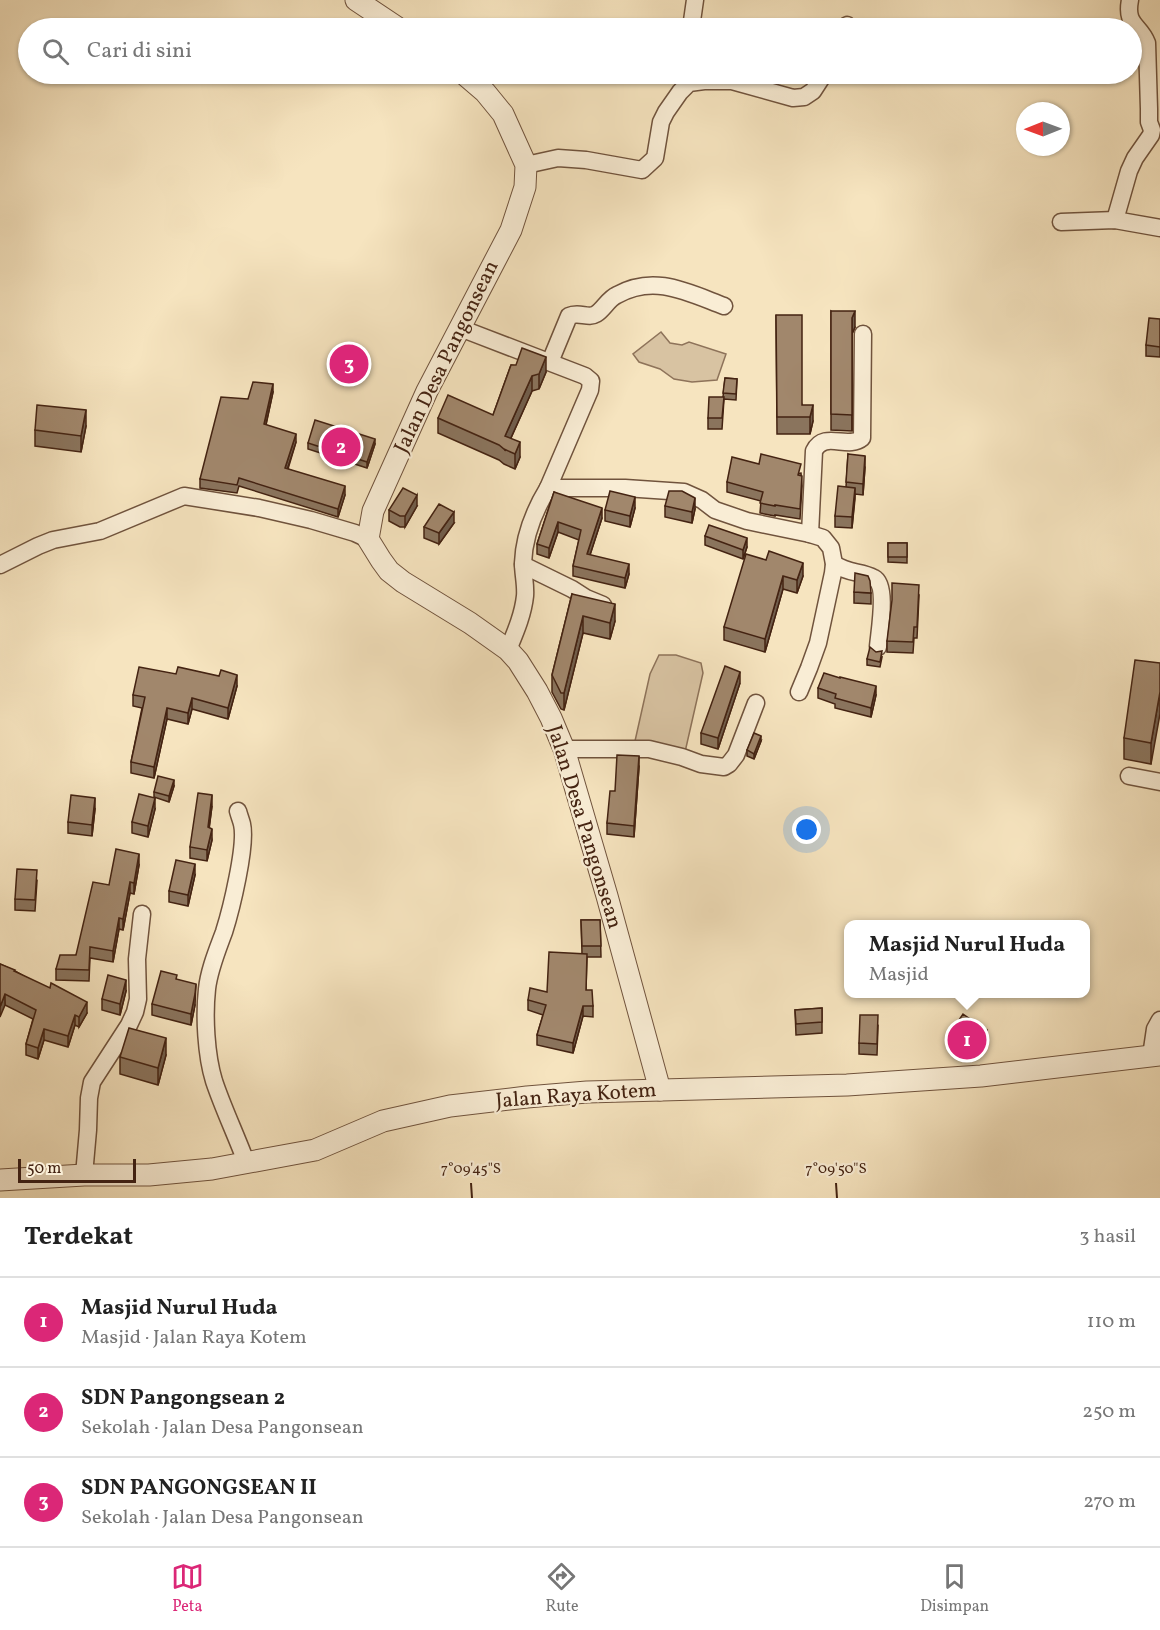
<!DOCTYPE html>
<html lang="id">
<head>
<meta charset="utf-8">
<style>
  body { margin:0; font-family:Vollkorn,serif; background:#f6f6f6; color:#222 }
  .compass { position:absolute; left:1016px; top:102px; width:54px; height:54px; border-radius:50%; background:#fff; box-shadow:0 2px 4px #0004; rotate:269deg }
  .scale { position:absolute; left:18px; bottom:15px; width:118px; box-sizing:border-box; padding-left:6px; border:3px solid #442312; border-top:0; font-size:16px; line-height:21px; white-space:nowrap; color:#442312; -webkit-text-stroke:4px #f9edd5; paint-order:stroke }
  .you { position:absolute; left:807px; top:830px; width:21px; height:21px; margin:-15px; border:4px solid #fff; border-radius:50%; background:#1a73e8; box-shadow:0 0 0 9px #1a73e833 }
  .badge { display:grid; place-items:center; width:39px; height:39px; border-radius:50%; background:#db2777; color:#fff; font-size:20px; font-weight:700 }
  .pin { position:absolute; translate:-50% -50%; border:3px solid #fff; box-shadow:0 2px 6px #0006 }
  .popup { position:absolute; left:844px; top:920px; width:246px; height:78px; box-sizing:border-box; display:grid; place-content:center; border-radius:12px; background:#fff; filter:drop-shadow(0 2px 4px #0005); font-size:20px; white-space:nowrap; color:#767676 }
  .popup b { font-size:22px; color:#222 }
  .popup::after { content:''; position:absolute; left:50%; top:100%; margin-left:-12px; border:12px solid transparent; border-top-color:#fff }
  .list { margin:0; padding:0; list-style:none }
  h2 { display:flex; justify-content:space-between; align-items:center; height:78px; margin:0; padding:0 24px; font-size:26px }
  h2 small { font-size:20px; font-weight:400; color:#767676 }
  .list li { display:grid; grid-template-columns:39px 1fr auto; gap:18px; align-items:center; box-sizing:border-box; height:90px; padding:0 24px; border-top:2px solid #e0e0e0 }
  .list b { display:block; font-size:22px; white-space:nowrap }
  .list p { margin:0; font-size:20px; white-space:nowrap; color:#767676 }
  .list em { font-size:20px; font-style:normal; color:#767676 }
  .icon { flex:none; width:33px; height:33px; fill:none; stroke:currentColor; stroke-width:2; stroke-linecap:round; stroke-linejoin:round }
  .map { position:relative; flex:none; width:1160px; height:1198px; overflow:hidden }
  .search { position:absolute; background:#fff; box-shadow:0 2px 4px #0004; left:18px; right:18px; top:18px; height:66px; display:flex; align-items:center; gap:15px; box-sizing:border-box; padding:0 21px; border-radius:33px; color:#767676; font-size:22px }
  .sheet { height:348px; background:#fff }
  nav { display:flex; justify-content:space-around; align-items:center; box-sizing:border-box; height:84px; border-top:2px solid #e0e0e0; background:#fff; font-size:16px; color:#767676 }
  nav a { display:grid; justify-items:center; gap:3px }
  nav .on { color:#db2777 }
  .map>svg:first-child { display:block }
</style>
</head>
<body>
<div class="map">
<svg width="1160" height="1198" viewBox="0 0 1160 1198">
  <rect width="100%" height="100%" fill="#f6e4bf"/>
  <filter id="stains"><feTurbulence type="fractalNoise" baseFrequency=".00333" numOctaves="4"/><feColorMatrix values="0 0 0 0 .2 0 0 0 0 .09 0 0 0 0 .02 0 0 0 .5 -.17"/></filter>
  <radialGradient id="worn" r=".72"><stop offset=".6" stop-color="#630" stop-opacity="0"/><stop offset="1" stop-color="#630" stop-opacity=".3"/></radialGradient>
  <!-- green -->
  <g fill="#d8c3a2" stroke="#8e735a" stroke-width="1.5">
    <path d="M661 332 670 343 682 345 689 342 726 354 717 380 692 382 674 379 660 369 639 362 633 354Z"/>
    <path d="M659 655H676L701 663 703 673 685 752 635 741 650 674Z"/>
  </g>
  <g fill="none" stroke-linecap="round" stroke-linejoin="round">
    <!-- minor casing -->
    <g stroke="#70533d" stroke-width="19">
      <g id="minor">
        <path d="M691 28 695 0"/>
        <path d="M845 28 847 25"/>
        <path d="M526 165 558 158 586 160 642 170 655 158 661 122 666 112 680 92 689 83 704 81H732L793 98 804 97 813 91 824 74"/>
        <path d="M1115 220 1129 171 1135 158 1151 135 1152 130 1149 122V109L1147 43C1140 24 1125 26 1130 0"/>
        <path d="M1061 222 1115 220 1160 228"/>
        <path d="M460 328 585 376 591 381 590 390 548 488"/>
        <path d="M550 362 569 316C579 311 588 319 596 314 604 309 608 299 617 295 654 274 687 292 724 306"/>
        <path d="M810 534 814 451C824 430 848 450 862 438L863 334"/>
        <path d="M834 564C849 574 861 571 874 578 888 585 879 633 878 647"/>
        <path d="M0 565 38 546 53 540 100 531 184 496 259 508 311 520 355 533 368 539"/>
        <path d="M523 565 572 589 586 598 603 605"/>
        <path d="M508 650C515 633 523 615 525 596 526 585 523 574 523 563 524 536 534 511 548 488H625L684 492 702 500 715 510 747 521 810 534 823 538 831 548 834 564 833 573 818 643 809 668 799 692"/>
        <path d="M564 749H649L682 757 701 764 724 767 729 764 736 755 756 703"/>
        <path d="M1129 776 1160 782"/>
        <path d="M238 811C239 815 241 820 242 824 247 845 231 910 224 932 217 951 209 970 207 989 204 1016 206 1055 214 1081 223 1108 236 1135 246 1162"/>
        <path d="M1151 1056 1155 1029 1160 1020"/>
        <path d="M84 1175 88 1130 89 1098 92 1082 129 1025 135 1012 138 999 137 959 142 914"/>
      </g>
    </g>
    <!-- tertiary casing -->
    <g stroke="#70533d" stroke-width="23">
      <g id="tertiary">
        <path d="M356 0 398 28"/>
        <path d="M464 74 485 92 503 114 526 165 525 187 511 230 427 391 373 511 368 539 381 560 389 571 403 582 470 623 508 650 518 661 537 691 551 718 564 749 607 896 660 1090"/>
        <path d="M0 1180 84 1175H149L212 1169 315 1150 383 1121 450 1106 527 1097 587 1092 847 1085 981 1076 1160 1055"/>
      </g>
    </g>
    <!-- minor -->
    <use href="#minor" stroke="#f9edd5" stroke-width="16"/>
    <!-- tertiary -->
    <use href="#tertiary" stroke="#f9edd5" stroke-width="21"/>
  </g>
  <!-- wall -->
  <g fill="#8a745d" stroke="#442312" stroke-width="1.5">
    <path d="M831 311 855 327 852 334V431L831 430Z"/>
    <path d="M776 315 802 405 813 421 810 434H777Z"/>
    <path d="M1160 319V357L1146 356V345Z"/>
    <path d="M511 365 546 372 539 389 532 391 511 438 520 457 515 469 504 464 499 460 438 433V418L493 415Z"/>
    <path d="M725 378 737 379 736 400 724 399 722 429H708V418L723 397Z"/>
    <path d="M273 392 266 425 296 442 288 469 345 495 338 517 239 486 237 493 200 488V479L248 399Z"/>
    <path d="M86 426 81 452 35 446V430Z"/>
    <path d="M308 443 375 444 367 468 308 449Z"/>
    <path d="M848 454 865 467 863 495 855 494 852 528 835 527V516L846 487Z"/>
    <path d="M801 473 802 486 800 519 775 515V516L760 513 761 501 727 492V482Z"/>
    <path d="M554 492 602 518 590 555 629 574 625 588 573 576V566L579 540 558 532 549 558 537 554V544Z"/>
    <path d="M417 506 405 527H400L389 521V510Z"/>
    <path d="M665 506 695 509 692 523 665 517Z"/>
    <path d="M635 508 630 527 605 521V510Z"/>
    <path d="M454 523 439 544 424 538V527Z"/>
    <path d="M705 536 747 547 743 559 705 545Z"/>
    <path d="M888 543H907V563L888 562Z"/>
    <path d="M766 560 803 576 797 593 783 589 765 652 724 640V627Z"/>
    <path d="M854 592 871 593V604L854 603Z"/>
    <path d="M572 594 615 621 610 639 583 633 564 710 561 709 552 692V675Z"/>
    <path d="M919 596 917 638H914L913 653 887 652V641Z"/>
    <path d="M882 657 880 667 867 665V659Z"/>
    <path d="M1160 663 1151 764 1124 759V738Z"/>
    <path d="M740 683 718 749 701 744V733Z"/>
    <path d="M237 686 228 719 192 709 188 724 167 719 154 778 131 773V762L142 708 133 706V695Z"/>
    <path d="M818 688 876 695 871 717 835 708V704L818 698Z"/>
    <path d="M761 741 754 759 747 756V750Z"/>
    <path d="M639 767 634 837 607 834V823L615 791Z"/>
    <path d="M174 786 169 802 154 797V792Z"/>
    <path d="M212 806 209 828 212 840 207 861 190 858V847Z"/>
    <path d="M95 809 92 836 68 833V822Z"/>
    <path d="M155 809 148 837 132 833V822Z"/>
    <path d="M139 865 134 894 130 893 123 930 119 929 113 962 90 958 89 981 56 980V969L76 955 109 885Z"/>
    <path d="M195 875 188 906 169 902V891Z"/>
    <path d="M37 881 35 911 15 910V899Z"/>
    <path d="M581 920H600L601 957H587L586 990 593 1006V1017L583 1016 573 1053 537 1045V1035L543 1015 528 1010V1000L547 992 582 953Z"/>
    <path d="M0 964 15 971 87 1013 79 1027 75 1025 68 1047 44 1040 38 1059 26 1055V1044L33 1019 5 1005Z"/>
    <path d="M177 980 195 1005 191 1025 152 1015V1004Z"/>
    <path d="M126 991 120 1015 102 1010V999Z"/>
    <path d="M822 1008V1033L796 1035 795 1010Z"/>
    <path d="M878 1026 877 1055 859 1054V1043Z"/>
    <path d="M987 1036 971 1060 947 1043V1038Z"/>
    <path d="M166 1055 158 1085 120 1074V1057Z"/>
  </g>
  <!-- shaded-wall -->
  <g fill="#715e4c" stroke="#442312" stroke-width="1.5">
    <path d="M855 311V327L852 334V431V318Z"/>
    <path d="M546 357V372L539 389V374Z"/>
    <path d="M532 376V391L505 451V436Z"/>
    <path d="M273 384V392L264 433V424Z"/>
    <path d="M813 405V421L810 434V417Z"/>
    <path d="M86 410V426L81 452V436Z"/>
    <path d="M296 434V442L285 476V468Z"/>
    <path d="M375 439V444L367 468V462Z"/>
    <path d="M520 442V457L515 469V454Z"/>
    <path d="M865 456V467L863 495V484Z"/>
    <path d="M345 486V495L338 517V509Z"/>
    <path d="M855 488V499L852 528V517Z"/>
    <path d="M417 495V506L405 527V516Z"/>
    <path d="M635 497V508L630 527V516Z"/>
    <path d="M695 498V509L692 523V512Z"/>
    <path d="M602 508V518L587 564V554Z"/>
    <path d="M454 512V523L439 544V533Z"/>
    <path d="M558 522V532L549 558V548Z"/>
    <path d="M747 538V547L743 559V550Z"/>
    <path d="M803 563V576L797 593V580Z"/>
    <path d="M629 564V574L625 588V578Z"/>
    <path d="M783 576V589L765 652V639Z"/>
    <path d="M615 604V621L610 639V623Z"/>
    <path d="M583 616V633L564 710V693Z"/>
    <path d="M740 672V683L718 749V738Z"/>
    <path d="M237 675V686L228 719V708Z"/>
    <path d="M876 686V695L871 717V708Z"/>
    <path d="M1160 692V714L1151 764V743Z"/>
    <path d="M192 698V709L188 724V713Z"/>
    <path d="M167 708V719L154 778V767Z"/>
    <path d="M761 736V741L754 759V754Z"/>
    <path d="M639 756V767L634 837V826Z"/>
    <path d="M174 780V786L169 802V796Z"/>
    <path d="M212 795V806L208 838V827Z"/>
    <path d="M95 798V809L92 836V825Z"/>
    <path d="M155 798V809L148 837V826Z"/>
    <path d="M212 829V840L207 861V850Z"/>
    <path d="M139 854V865L134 894V883Z"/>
    <path d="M195 864V875L188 906V895Z"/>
    <path d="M130 882V893L123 930V919Z"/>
    <path d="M119 918V929L113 962V951Z"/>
    <path d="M126 980V991L120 1015V1004Z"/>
    <path d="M196 984 195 1005 191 1025V1014Z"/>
    <path d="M5 994V1005L0 1017V1007Z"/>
    <path d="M87 1002V1013L79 1027V1017Z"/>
    <path d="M583 1006V1016L573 1053V1043Z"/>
    <path d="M75 1015V1025L68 1047V1036Z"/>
    <path d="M44 1029V1040L38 1059V1048Z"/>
    <path d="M987 1031V1036L971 1060V1055Z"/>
    <path d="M166 1038V1055L158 1085V1068Z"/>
  </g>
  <!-- building -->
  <g fill="#a1876c" stroke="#442312" stroke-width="1.5">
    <path d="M831 311H855L852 318V415L831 414Z"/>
    <path d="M776 315H802V405H813L810 417H777Z"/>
    <path d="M1149 318 1160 319V347L1146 345Z"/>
    <path d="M522 348 546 357 539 374 532 376 505 436 520 442 515 454 504 449 499 445 438 418 448 395 493 415 511 365H516Z"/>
    <path d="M725 378 737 379 736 394 723 393Z"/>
    <path d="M253 382 273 384 264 424 296 434 285 468 345 486 338 509 239 478 237 485 200 479 221 397 248 399Z"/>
    <path d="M709 397H724L722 418H708Z"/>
    <path d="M37 405 86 410 81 436 35 430Z"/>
    <path d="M315 420 375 439 367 462 308 443Z"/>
    <path d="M761 454 801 464 798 475 802 476 800 509 775 505V506L760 503 763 492 727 482 732 457 759 464Z"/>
    <path d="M848 454 865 456 863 484 846 482Z"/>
    <path d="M838 486 855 488 852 517 835 516Z"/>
    <path d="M403 488 417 495 405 516H400L389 510Z"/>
    <path d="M610 491 635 497 630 516 605 510Z"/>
    <path d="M669 491H682L695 498 692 512 665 506Z"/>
    <path d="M554 492 602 508 587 554 629 564 625 578 573 566 581 530 558 522 549 548 537 544Z"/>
    <path d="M439 504 454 512 439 533 424 527Z"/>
    <path d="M709 525 747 538 743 550 705 536Z"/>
    <rect x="888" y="543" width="19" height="14"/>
    <path d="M769 551 803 563 797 580 783 576 765 639 724 627 746 554 766 560Z"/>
    <path d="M855 573 868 576 870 581 871 593 854 592Z"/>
    <path d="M892 583 919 585 917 627H914L913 642 887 641 892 600Z"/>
    <path d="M572 594 615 604 610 623 583 616 564 693H561L552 675Z"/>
    <path d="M870 647 876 652 882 651 880 662 867 659Z"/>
    <path d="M1135 660 1160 663V692L1151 743 1124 738Z"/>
    <path d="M725 666 740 672 718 738 701 733Z"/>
    <path d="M139 667 176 674 178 667 219 676 221 670 237 675 228 708 192 698 188 713 167 708 154 767 131 762 145 697 133 695Z"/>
    <path d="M824 673 840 678V677L876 686 871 708 835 698 836 694 818 688Z"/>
    <path d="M754 733 761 736 754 754 747 750Z"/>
    <path d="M617 755 639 756 634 826 607 823 610 791H615Z"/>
    <path d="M158 776 174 780 169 796 154 792Z"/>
    <path d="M198 793 212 795 208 827 212 829 207 850 190 847Z"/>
    <path d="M139 794 155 798 148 826 132 822Z"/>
    <path d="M71 795 95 798 92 825 68 822Z"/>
    <path d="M116 849 139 854 134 883 130 882 123 919 119 918 113 951 90 947 89 970 56 969 60 955H76L93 882 109 885Z"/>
    <path d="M176 860 195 864 188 895 169 891Z"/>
    <path d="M17 869 37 870 35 900 15 899Z"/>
    <path d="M581 920H600L601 946H582Z"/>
    <path d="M549 952 587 954 586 990H592L593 1006H583L573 1043 537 1035 546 1005 528 1000 530 988 547 992Z"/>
    <path d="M0 964 15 970 14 971 50 988 51 983 87 1002 79 1017 75 1015 68 1036 44 1029 38 1048 26 1044 36 1010 5 994 0 1007Z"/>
    <path d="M161 971 177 975 176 979 196 984 195 994 191 1014 152 1004Z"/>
    <path d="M108 975 126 980 120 1004 102 999Z"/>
    <path d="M822 1008V1022L796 1024 795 1010Z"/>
    <path d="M963 1014 987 1031 971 1055 947 1038Z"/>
    <path d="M860 1015H878L877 1044 859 1043Z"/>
    <path d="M129 1028 166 1038 158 1068 120 1057Z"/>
  </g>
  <!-- ticks -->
  <path fill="none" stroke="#442312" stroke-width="2" d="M471 1183 472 1198M836 1183 837 1198"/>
  <g text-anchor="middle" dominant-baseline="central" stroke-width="4.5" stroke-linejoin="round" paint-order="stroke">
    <!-- street labels -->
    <g font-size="21" fill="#442312" stroke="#f9edd5">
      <text transform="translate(447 357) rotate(-64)">Jalan Desa Pangonsean</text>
      <text transform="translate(584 827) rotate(73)">Jalan Desa Pangonsean</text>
      <text transform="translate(576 1096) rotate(-4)">Jalan Raya Kotem</text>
    </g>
  </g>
  <g font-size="15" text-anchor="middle" fill="#442312" stroke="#f9edd5" stroke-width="4.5" stroke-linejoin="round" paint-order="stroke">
    <text x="471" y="1173">7°09'45"S</text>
    <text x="836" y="1173">7°09'50"S</text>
  </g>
  <rect width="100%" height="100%" filter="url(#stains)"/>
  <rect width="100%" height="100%" fill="url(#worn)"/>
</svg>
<svg class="compass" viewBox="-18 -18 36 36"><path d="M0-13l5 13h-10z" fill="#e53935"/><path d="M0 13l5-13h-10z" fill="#767676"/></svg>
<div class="scale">50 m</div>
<div class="you"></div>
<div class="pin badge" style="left:967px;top:1040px">1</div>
<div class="popup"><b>Masjid Nurul Huda</b>Masjid</div>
<div class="pin badge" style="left:341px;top:447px">2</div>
<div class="pin badge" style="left:349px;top:364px">3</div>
<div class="search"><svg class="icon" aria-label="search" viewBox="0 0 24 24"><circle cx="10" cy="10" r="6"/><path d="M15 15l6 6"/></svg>Cari di sini</div>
</div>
<section class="sheet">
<h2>Terdekat<small>3 hasil</small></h2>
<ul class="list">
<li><span class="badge">1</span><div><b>Masjid Nurul Huda</b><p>Masjid · Jalan Raya Kotem</p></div><em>110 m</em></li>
<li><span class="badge">2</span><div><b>SDN Pangongsean 2</b><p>Sekolah · Jalan Desa Pangonsean</p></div><em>250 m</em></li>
<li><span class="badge">3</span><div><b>SDN PANGONGSEAN II</b><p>Sekolah · Jalan Desa Pangonsean</p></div><em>270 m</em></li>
</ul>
</section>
<nav>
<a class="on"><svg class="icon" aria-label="map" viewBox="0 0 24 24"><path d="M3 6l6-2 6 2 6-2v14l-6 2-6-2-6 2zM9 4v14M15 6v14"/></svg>Peta</a>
<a><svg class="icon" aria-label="directions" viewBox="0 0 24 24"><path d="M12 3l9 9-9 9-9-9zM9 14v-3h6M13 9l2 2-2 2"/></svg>Rute</a>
<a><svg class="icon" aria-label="saved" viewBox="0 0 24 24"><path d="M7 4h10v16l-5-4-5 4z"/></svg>Disimpan</a>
</nav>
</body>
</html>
